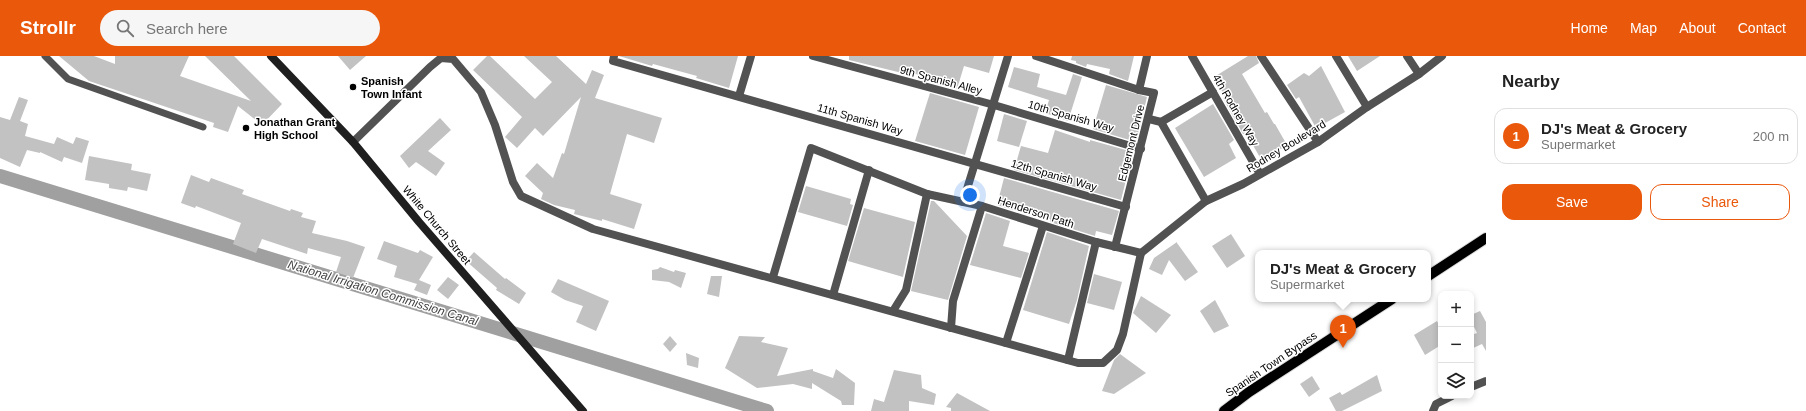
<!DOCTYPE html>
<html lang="en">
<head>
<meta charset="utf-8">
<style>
  body { margin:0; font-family:Arial,sans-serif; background:#f6f6f6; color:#222 }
  .controls { position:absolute; right:12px; bottom:12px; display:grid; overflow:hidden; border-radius:8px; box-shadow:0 2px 6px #0003 }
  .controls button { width:36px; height:36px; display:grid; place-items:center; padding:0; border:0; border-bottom:1px solid #e0e0e0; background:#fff; color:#222; font:20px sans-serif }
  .you { position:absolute; left:970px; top:139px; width:14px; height:14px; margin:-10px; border:3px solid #fff; border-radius:50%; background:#1a73e8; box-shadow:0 0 0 6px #1a73e833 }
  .badge { display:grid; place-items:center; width:26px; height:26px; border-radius:50%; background:#ea580c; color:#fff; font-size:13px; font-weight:700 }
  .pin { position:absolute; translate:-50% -33px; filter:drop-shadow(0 1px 2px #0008) }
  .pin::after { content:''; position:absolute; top:21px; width:14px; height:12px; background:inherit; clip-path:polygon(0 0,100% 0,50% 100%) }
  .popup { position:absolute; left:1255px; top:194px; width:176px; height:52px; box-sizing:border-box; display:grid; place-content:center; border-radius:8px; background:#fff; filter:drop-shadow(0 1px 3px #0005); font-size:13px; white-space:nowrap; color:#767676 }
  .popup b { font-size:15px; color:#222 }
  .popup::after { content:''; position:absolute; left:50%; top:100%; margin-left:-8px; border:8px solid transparent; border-top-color:#fff }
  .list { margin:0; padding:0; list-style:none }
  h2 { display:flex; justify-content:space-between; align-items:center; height:52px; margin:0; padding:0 16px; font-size:17px }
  h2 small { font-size:13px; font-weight:400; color:#767676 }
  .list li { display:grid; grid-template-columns:26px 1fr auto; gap:12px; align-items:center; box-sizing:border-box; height:56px; margin:0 8px 8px; padding:0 8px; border:1px solid #e0e0e0; border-radius:12px }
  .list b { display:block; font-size:15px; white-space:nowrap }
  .list p { margin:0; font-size:13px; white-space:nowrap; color:#767676 }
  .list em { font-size:13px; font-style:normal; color:#767676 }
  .actions { display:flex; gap:8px; padding:12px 16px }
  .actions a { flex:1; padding:9px 0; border:1px solid #ea580c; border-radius:12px; text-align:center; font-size:14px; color:#ea580c }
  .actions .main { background:#ea580c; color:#fff }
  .icon { flex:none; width:22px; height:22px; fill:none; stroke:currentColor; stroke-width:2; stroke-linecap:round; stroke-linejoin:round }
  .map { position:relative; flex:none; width:1486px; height:355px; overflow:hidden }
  header { display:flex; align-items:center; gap:24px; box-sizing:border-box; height:56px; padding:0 20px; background:#ea580c; color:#fff }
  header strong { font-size:19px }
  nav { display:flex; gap:22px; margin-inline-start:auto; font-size:14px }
  .search { width:280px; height:36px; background:#f6f6f6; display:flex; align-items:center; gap:10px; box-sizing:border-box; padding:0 14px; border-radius:22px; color:#767676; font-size:15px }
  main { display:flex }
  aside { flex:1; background:#fff }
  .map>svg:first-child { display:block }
</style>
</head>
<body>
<header>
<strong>Strollr</strong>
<div class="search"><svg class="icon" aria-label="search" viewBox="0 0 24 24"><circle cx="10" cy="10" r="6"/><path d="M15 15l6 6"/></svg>Search here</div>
<nav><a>Home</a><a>Map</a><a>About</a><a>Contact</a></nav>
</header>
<main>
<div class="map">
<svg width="1486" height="355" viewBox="0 0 1486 355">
  <rect width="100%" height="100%" fill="#fff"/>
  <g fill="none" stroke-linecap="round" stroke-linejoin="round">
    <!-- canal -->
    <path stroke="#a0a0a0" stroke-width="14" d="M0 120 767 355"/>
  </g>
  <!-- building -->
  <g fill="#c2c2c2">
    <path d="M59 0H94L115 8V0H189L180 20 251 45 205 0H234L282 48 262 69 238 50 228 76 213 71 214 67 89 25Z"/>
    <path d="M338 0H366L350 14Z"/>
    <path d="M487 0H490L535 43 552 26 524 0H556L586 28 592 14 604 19 595 42 662 62 654 87 627 78 610 138 642 148 634 173 602 163V165L574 158 575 154 554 149 541 143 543 137 525 120 537 107 553 122 562 97 564 98 581 41 543 80 535 72 517 92 505 81 522 61 473 14Z"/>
    <path d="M619 0H738L729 32 696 22 697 20 653 8 652 10Z"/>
    <path d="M849 0H994L989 17 964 10 957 33 933 27V23L902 14V17L849 4Z"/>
    <path d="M1072 0H1134L1128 25 1109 18 1110 13 1087 8 1086 11 1076 7V5L1071 4Z"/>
    <path d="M1248 0H1256L1259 7 1242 18 1265 57 1267 56 1274 68H1275L1287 89 1262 105 1246 77 1243 78 1223 42 1225 41 1214 21Z"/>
    <path d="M1348 0H1380L1357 15Z"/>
    <path d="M1321 10 1345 56 1316 72 1299 41 1296 43 1287 29 1304 17 1309 20Z"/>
    <path d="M1014 11 1040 18 1037 31 1066 39 1073 18 1082 21 1068 65 1045 57 1049 44 1008 31Z"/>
    <path d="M1106 29 1147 41 1136 86 1093 73Z"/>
    <path d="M930 37 979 51 965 99 915 85Z"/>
    <path d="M19 41 28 44 20 65 28 68 25 80 54 88 57 81 73 88 76 81 89 85 82 107 64 101 62 106 40 96V97L27 94 20 111 0 102V61L10 64Z"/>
    <path d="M1213 48 1234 84 1229 88 1236 102 1204 121 1175 72Z"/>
    <path d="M1004 58 1027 65 1019 91 997 85Z"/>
    <path d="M440 62 451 74 428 95 445 107 436 120 416 106 409 112 400 100Z"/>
    <path d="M1055 74 1090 86V84L1133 96 1121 144 1014 114 1021 90 1048 97Z"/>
    <path d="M89 100 132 108 131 114 151 118 147 135 128 131 127 135 109 132V128L85 124Z"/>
    <path d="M191 119 209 126 211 122 244 134 242 138 290 155 291 153 303 157 301 161 316 165 312 177 347 185 365 191 353 222 336 216 341 201 308 192 307 198 262 183 256 197 233 188 241 167 196 150 195 152 181 147Z"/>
    <path d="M1004 122 1119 155 1112 179 1096 175 1095 180 1050 166V163L1014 152 1013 154 997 149Z"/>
    <path d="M806 130 851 143 850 148 853 149 847 170 798 156Z"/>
    <path d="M931 145H934L967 180 948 244 911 235Z"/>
    <path d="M864 152 915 166 903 221 848 205Z"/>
    <path d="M986 157 1010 165 1003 190 1029 197 1021 222 970 209Z"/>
    <path d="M1047 176 1089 190 1077 244 1069 268 1023 254Z"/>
    <path d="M1231 178 1245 200 1227 212 1212 190Z"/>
    <path d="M384 185 418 197 420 194 433 201 419 224 431 229 427 239 414 234 417 228 394 221 397 210 377 203Z"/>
    <path d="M1177 186V187L1198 216 1185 225 1169 204 1162 219 1149 213 1154 202Z"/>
    <path d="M474 196 505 223 506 222 526 237 519 248 496 234 497 232 466 205Z"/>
    <path d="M660 211 674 216 675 214 686 217 681 232 669 226 652 224V214L658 213Z"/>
    <path d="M1094 218 1122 226 1114 254 1087 247Z"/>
    <path d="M711 220H722L719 241 707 238Z"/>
    <path d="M448 221 459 229 448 243 437 234Z"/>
    <path d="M558 223 609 245 596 275 576 266 583 250 565 244 551 236Z"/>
    <path d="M1141 240 1171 259 1156 277 1133 257Z"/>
    <path d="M1215 244 1229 270 1214 277 1200 255Z"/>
    <path d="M1480 255 1486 266V295L1482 288 1471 293V279L1477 277 1471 265V259Z"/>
    <path d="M1437 265 1441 273V289L1425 299 1414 279Z"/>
    <path d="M670 280 677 288 670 296 663 288Z"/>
    <path d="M739 280 765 281 761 286 788 292 777 320 813 313V315L833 322 836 313 855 327 854 349H842L841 345 812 327V333L793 328 757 332 725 312Z"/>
    <path d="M686 297 699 302 698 312 687 309Z"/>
    <path d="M1120 298 1146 317 1114 338 1102 335 1114 304Z"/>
    <path d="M894 314 921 319 922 332 936 338 934 349 909 345V355H871L874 343 884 346Z"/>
    <path d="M1377 319 1382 335 1342 355H1336L1329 342 1340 336 1342 339Z"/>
    <path d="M1312 320 1320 333 1309 341 1300 328Z"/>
    <path d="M957 337 990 355H951V352L946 351Z"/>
  </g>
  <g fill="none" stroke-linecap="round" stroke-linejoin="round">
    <!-- primary casing -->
    <g stroke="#dbdbdb" stroke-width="12">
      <g id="primary">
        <path d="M1428 220 1486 182"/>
        <path d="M1224 355 1249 336 1392 243"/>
      </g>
    </g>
    <!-- lane -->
    <path stroke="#525252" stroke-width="7" d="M45 0 68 23 203 71"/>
    <!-- street -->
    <g stroke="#525252" stroke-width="8">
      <path d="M614 0 613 5 1126 151"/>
      <path d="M813 0 994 49 1141 93"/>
      <path d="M1036 0 1139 34"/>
      <path d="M1192 0 1260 118"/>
      <path d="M1261 0 1318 86"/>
      <path d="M1336 0 1367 51"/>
      <path d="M1407 0 1419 18"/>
      <path d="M739 40 751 0"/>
      <path d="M1149 63 1161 66 1206 145"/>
      <path d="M1161 66 1213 36"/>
      <path d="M353 86 430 11 441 2 453 3 481 36 495 69 513 126 521 140 593 173 1078 307H1103L1117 294 1123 278 1141 197"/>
      <path d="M963 146 1008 0"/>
      <path d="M1115 191 1154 37 1139 34 1147 0"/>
      <path d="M1141 197 1206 145 1243 128 1318 86 1367 51 1419 18 1442 0"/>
      <path d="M773 221 811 92 927 138 982 150 1096 186 1141 197"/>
      <path d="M833 239 869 114"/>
      <path d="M893 255 906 234 927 138"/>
      <path d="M951 272 953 245 982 150"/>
      <path d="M1006 287 1043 170"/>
      <path d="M1068 304 1096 186"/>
      <path d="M1471 331 1486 325"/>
      <path d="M1433 355 1436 348 1452 340"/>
    </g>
    <!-- secondary -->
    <path stroke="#1f1f1f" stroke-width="8" d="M271 0 353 86 419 166 583 355"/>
    <!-- primary -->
    <use href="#primary" stroke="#000" stroke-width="10"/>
  </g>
  <!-- markers -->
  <g fill="#000" stroke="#fff" stroke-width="1.5">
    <circle cx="353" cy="31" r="4"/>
    <circle cx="246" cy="72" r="4"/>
  </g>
  <g text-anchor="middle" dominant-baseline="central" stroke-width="3" stroke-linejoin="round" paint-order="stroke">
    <!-- street labels -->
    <g font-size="11" fill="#000" stroke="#fff">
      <text transform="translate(941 24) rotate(15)">9th Spanish Alley</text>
      <text transform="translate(1236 54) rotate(60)">4th Rodney Way</text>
      <text transform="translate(1071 60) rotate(16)">10th Spanish Way</text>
      <text transform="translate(860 63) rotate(16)">11th Spanish Way</text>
      <text transform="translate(1131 87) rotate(-76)">Edgemont Drive</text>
      <text transform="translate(1286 90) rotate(-31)">Rodney Boulevard</text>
      <text transform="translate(1054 119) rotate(16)">12th Spanish Way</text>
      <text transform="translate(1036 156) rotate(18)">Henderson Path</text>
      <text transform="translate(437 169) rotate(50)">White Church Street</text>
      <text transform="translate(1271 308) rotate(-34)">Spanish Town Bypass</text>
    </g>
    <!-- poi labels -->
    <g font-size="11" font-weight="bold" fill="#000" stroke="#fff" text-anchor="start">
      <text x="361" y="25">Spanish<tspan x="361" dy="13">Town Infant</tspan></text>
      <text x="254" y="66">Jonathan Grant<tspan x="254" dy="13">High School</tspan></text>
    </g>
    <!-- water labels -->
    <g font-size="12" font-style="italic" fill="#414141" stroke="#fff">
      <text transform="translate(383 237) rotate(17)">National Irrigation Commission Canal</text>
    </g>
  </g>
</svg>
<div class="controls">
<button>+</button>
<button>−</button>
<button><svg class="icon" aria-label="layers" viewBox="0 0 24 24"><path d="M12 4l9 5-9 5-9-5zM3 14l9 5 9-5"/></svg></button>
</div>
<div class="you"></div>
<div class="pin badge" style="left:1343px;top:292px">1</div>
<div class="popup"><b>DJ's Meat &amp; Grocery</b>Supermarket</div>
</div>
<aside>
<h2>Nearby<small></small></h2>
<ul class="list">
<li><span class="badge">1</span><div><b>DJ's Meat &amp; Grocery</b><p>Supermarket</p></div><em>200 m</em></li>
</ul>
<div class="actions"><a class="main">Save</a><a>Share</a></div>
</aside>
</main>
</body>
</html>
